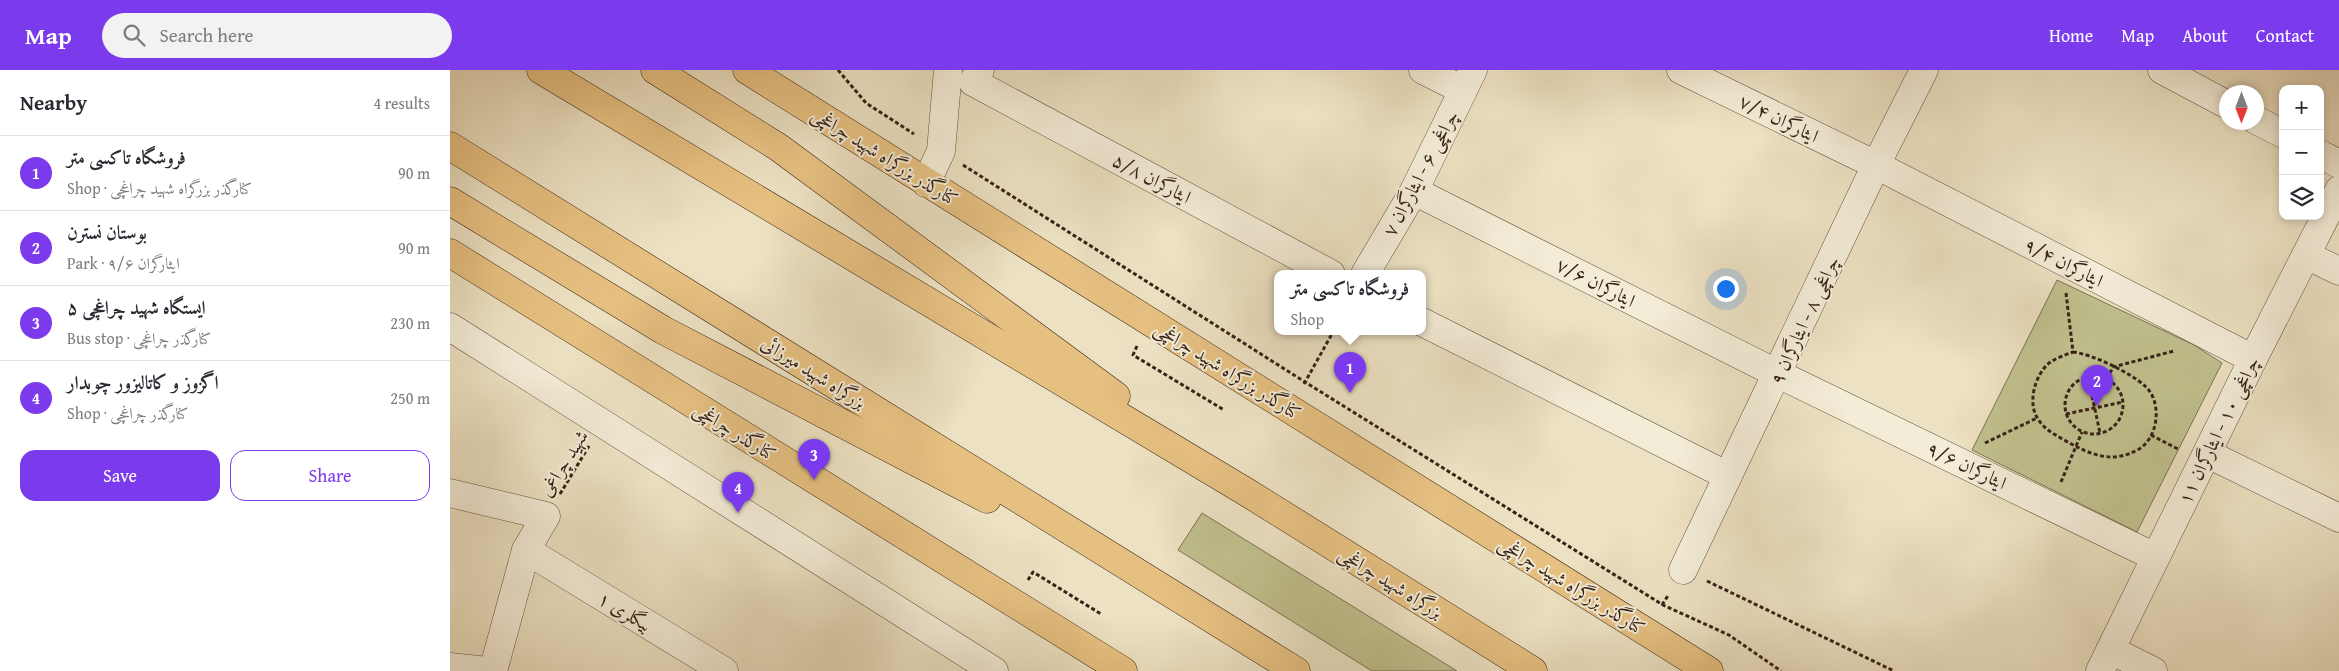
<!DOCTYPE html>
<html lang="en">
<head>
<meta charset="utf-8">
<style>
  body { margin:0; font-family:"Gentium Book Plus",Amiri,serif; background:#f2f2f3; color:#2b2b33 }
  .controls { position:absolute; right:15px; top:15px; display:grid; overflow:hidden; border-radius:10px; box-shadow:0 2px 8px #0003 }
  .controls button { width:45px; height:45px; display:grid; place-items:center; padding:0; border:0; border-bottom:1px solid #e1e1e2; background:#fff; color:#2b2b33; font:25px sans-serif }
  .compass { position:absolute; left:1769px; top:15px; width:45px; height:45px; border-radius:50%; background:#fff; box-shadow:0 2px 8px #0003; rotate:180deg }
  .you { position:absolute; left:1275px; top:218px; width:18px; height:18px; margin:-12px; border:4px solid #fff; border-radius:50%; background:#1a73e8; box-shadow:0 0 0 8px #1a73e833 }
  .badge { display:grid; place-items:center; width:32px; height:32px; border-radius:50%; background:#7c3aed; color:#fff; font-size:16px; font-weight:700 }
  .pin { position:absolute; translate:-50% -41px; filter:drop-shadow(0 1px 2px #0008) }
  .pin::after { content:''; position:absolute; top:26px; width:18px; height:15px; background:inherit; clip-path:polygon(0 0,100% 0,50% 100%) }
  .popup { position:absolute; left:824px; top:200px; width:152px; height:65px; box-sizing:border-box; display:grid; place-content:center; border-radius:10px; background:#fff; filter:drop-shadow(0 1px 4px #0005); font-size:16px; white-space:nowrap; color:#7c7c81 }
  .popup b { font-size:19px; color:#2b2b33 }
  .popup::after { content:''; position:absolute; left:50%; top:100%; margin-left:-10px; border:10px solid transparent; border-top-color:#fff }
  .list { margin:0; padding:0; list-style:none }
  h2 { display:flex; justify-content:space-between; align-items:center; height:65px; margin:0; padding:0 20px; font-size:21px }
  h2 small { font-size:16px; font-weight:400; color:#7c7c81 }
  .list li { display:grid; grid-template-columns:32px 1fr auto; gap:15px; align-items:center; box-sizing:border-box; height:75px; padding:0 20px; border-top:1px solid #e1e1e2 }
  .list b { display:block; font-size:19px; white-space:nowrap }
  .list p { margin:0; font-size:16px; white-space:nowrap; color:#7c7c81 }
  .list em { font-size:16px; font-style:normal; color:#7c7c81 }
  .actions { display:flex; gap:10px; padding:15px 20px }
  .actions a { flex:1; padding:11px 0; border:1px solid #7c3aed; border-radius:15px; text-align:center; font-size:18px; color:#7c3aed }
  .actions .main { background:#7c3aed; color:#fff }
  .icon { flex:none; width:28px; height:28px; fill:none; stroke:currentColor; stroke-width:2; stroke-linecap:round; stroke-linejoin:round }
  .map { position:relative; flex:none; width:1889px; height:601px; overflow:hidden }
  header { display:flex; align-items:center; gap:30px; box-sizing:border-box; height:70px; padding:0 25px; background:#7c3aed; color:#fff }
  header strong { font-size:24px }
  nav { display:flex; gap:28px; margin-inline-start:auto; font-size:18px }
  .search { width:350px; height:45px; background:#f2f2f3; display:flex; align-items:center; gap:12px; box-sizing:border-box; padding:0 18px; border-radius:28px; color:#7c7c81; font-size:19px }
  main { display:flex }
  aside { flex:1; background:#fff }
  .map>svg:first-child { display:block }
</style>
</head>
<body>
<header>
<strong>Map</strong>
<div class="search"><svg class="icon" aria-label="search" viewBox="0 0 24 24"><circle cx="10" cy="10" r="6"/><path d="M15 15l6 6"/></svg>Search here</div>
<nav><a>Home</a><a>Map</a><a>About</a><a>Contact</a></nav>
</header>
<main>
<aside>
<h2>Nearby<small>4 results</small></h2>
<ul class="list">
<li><span class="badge">1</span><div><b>فروشگاه تاکسی متر</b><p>Shop · کنارگذر بزرگراه شهید چراغچی</p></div><em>90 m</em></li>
<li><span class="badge">2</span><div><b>بوستان نسترن</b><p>Park · ایثارگران ۹/۶</p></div><em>90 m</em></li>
<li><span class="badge">3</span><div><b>ایستگاه شهید چراغچی ۵</b><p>Bus stop · کنارگذر چراغچی</p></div><em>230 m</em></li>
<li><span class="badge">4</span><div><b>اگزوز و کاتالیزور چوبدار</b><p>Shop · کنارگذر چراغچی</p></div><em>250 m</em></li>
</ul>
<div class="actions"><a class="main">Save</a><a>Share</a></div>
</aside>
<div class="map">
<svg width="1889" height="601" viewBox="0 0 1889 601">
  <rect width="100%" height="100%" fill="#ece1c2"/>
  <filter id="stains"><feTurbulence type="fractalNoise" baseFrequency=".004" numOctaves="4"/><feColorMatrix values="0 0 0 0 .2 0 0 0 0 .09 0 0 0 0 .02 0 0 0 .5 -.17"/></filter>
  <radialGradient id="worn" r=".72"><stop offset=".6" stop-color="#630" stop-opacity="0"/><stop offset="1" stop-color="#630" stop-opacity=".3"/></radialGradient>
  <!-- green -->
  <g fill="#c0c08e" stroke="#7c7153">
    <path d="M1607 210 1744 275 1772 293 1687 462 1522 380Z"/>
    <path d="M752 443 1007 601H922L728 480Z"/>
  </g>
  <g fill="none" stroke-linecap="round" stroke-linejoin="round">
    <!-- minor casing -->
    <g stroke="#645242" stroke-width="29">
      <g id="minor">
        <path d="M530 0 523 12 881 204"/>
        <path d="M973 0 1013 20"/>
        <path d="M1231 0 1426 95 1803 289"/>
        <path d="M1712 0 1776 34"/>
        <path d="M1806 50 1833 64"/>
        <path d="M1870 84 1889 94"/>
        <path d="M476 113 491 81 498 0"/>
        <path d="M964 121 1328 304 1705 487"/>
        <path d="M1856 185 1889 201"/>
        <path d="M915 204 964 121 1023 0"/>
        <path d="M972 252 1278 406"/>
        <path d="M0 257 544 601"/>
        <path d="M1758 384 1889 448"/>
        <path d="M0 423 96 446 76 480 43 601"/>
        <path d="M76 480 274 601"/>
        <path d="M1233 500 1426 95 1474 0"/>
        <path d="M1661 580 1703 601"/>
        <path d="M0 597 37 601"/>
        <path d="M1650 601 1803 289 1889 120"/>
      </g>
    </g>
    <!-- major casing -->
    <g stroke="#372218" stroke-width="29">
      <g id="major">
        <path d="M297 0 1259 601"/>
        <path d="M0 183 673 601"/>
      </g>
    </g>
    <!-- highway casing -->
    <g stroke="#372218" stroke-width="29">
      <g id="highway">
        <path d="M91 0 798 423 1083 601"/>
        <path d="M205 0 328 77 666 326"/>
        <path d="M0 76 846 601"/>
        <path d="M0 131 213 260 537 429"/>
      </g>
    </g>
    <!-- path -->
    <g stroke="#372218" stroke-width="3" stroke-dasharray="4 2.5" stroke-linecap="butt">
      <path d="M388 0 416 33 464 64"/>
      <path d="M513 95 855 312 1213 535 1279 565 1331 601"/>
      <path d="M1616 223 1623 282"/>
      <path d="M687 276 683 285 774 340"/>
      <path d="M1623 282C1642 284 1681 303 1695 316 1713 332 1708 368 1689 379 1662 395 1639 384 1614 370 1604 364 1594 359 1588 349 1577 333 1585 305 1599 293 1606 288 1615 285 1623 282Z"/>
      <circle cx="1644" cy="335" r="29"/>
      <path d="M1638 307 1650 363"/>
      <path d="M1657 309 1663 297 1724 281"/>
      <path d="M854 314 883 262"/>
      <path d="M1616 344 1673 332"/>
      <path d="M1701 365 1728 379"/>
      <path d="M1535 373 1587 348"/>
      <path d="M1611 412 1632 362"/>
      <path d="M110 424 139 376"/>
      <path d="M578 510 583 502 651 544"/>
      <path d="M1257 511 1444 601"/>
      <path d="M1212 535 1219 524"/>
    </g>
    <!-- minor -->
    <use href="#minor" stroke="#f3ecd7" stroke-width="28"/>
    <!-- major -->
    <use href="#major" stroke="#e6c081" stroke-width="28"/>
    <!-- highway -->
    <use href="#highway" stroke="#e6c081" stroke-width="28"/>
  </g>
  <g text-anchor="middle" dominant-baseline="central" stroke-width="4" stroke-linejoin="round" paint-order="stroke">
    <!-- street labels -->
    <g font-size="19" fill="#372218" stroke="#f3ecd7">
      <text transform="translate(1329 48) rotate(26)">ایثارگران ۷/۴</text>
      <text transform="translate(435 86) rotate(32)">کنارگذر بزرگراه شهید چراغچی</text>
      <text transform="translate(970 103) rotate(-62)">چراغچی ۶ - ایثارگران ۷</text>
      <text transform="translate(702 108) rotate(28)">ایثارگران ۵/۸</text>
      <text transform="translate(1614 192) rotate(27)">ایثارگران ۹/۴</text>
      <text transform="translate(1146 212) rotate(27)">ایثارگران ۷/۶</text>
      <text transform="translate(1354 250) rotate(-65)">چراغچی ۸ - ایثارگران ۹</text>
      <text transform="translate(778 300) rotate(32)">کنارگذر بزرگراه شهید چراغچی</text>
      <text transform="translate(364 302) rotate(32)">بزرگراه شهید میرزائی</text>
      <text transform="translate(1768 360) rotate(-64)">چراغچی ۱۰ - ایثارگران ۱۱</text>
      <text transform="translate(285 361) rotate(32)">کنارگذر چراغچی</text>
      <text transform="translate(113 393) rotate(-58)">شهید چراغی</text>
      <text transform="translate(1517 395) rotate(26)">ایثارگران ۹/۶</text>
      <text transform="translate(941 512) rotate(32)">بزرگراه شهید چراغچی</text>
      <text transform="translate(1122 515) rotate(32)">کنارگذر بزرگراه شهید چراغچی</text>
      <text transform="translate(175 541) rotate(31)">بیگلری ۱</text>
    </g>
  </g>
  <rect width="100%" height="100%" filter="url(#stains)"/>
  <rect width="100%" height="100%" fill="url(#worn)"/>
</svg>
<div class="controls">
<button>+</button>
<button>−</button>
<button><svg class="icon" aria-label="layers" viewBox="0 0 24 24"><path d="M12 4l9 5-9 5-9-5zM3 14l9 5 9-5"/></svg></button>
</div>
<svg class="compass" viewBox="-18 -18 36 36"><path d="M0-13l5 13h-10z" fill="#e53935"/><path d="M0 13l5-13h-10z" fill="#7c7c81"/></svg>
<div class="you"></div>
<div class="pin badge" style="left:900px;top:323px">1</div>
<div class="popup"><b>فروشگاه تاکسی متر</b>Shop</div>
<div class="pin badge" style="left:1647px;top:336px">2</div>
<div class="pin badge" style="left:364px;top:410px">3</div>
<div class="pin badge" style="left:288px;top:443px">4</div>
</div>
</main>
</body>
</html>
